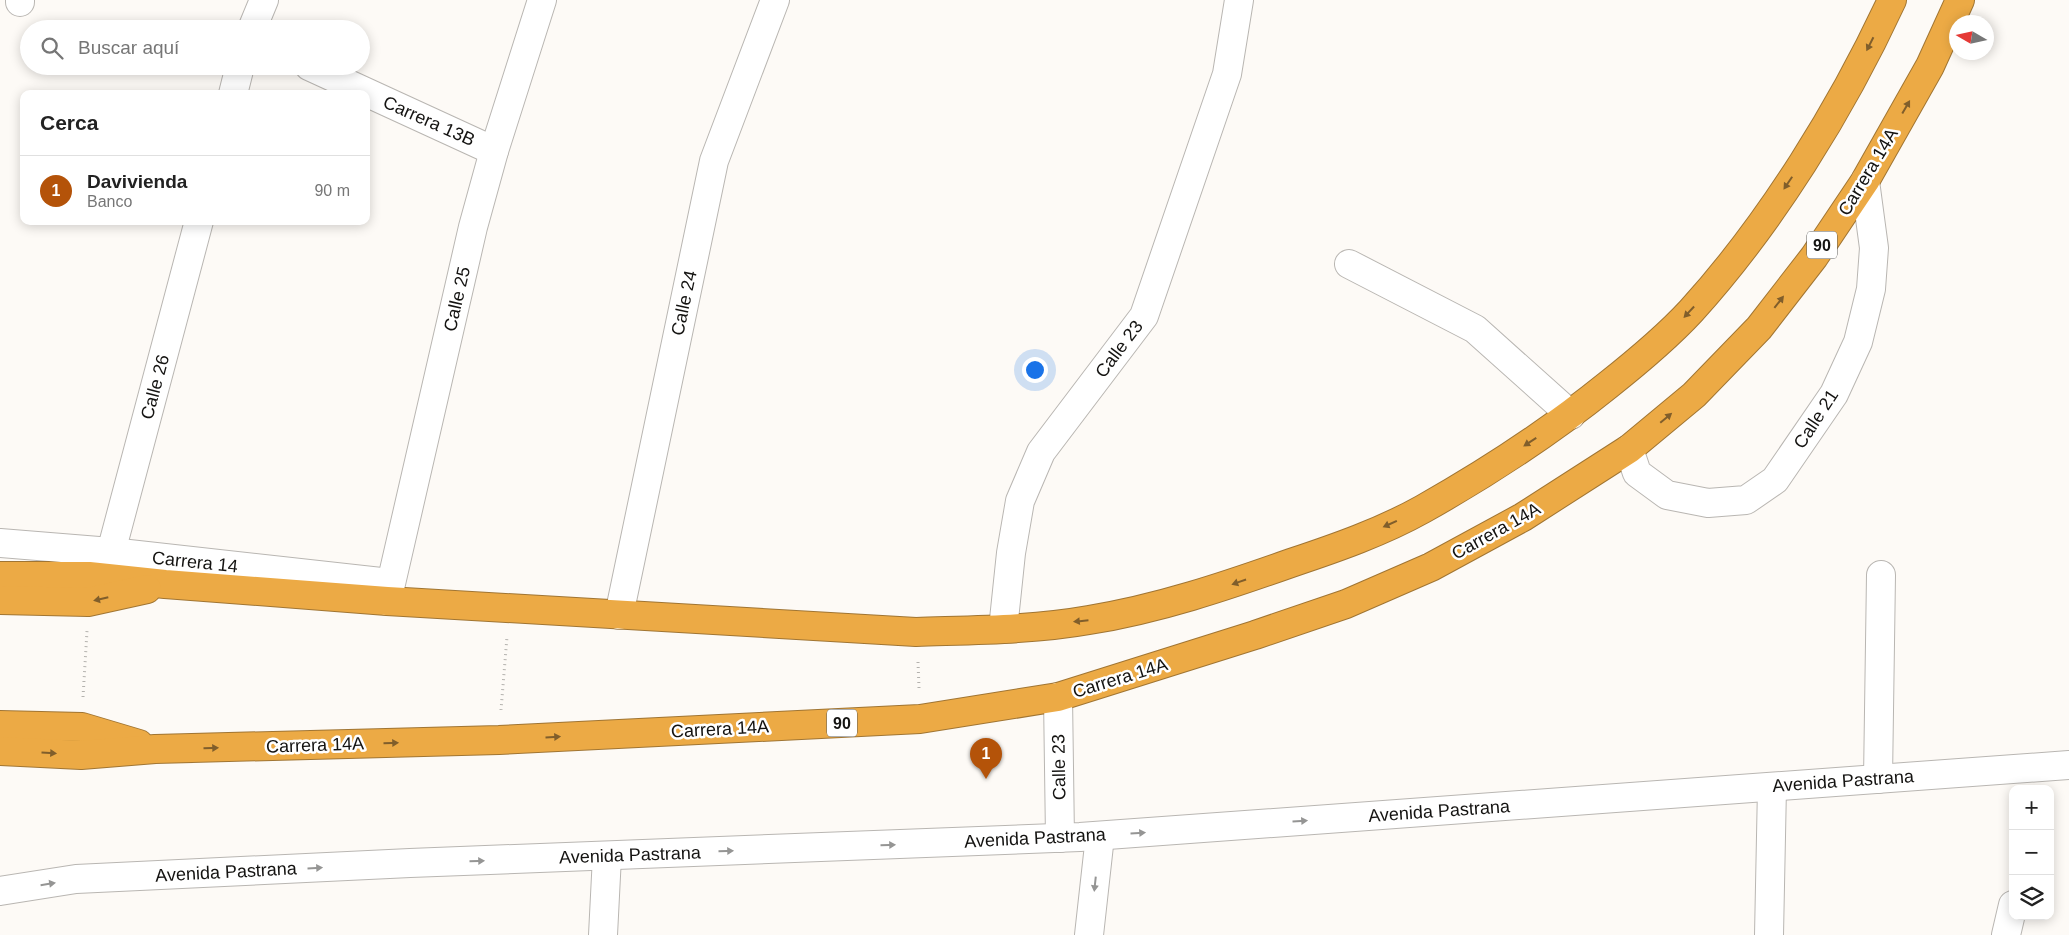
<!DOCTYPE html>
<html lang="es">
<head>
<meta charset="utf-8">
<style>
  body { margin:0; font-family:Arial,sans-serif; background:#f2f2f2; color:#222 }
  .controls { position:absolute; right:15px; bottom:15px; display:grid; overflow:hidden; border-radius:10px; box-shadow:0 2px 12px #0003 }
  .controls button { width:45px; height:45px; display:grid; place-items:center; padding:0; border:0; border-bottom:1px solid #e0e0e0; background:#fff; color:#222; font:25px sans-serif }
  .compass { position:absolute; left:1949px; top:15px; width:45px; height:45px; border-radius:50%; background:#fff; box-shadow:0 2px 12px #0003; rotate:279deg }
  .you { position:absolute; left:1034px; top:369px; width:18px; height:18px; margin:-12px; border:4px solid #fff; border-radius:50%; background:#1a73e8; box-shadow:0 0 0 8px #1a73e833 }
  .badge { display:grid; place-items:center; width:32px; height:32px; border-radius:50%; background:#b45309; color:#fff; font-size:16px; font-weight:700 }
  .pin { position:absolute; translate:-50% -41px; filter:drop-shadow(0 1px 2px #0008) }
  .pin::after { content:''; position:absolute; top:26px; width:18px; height:15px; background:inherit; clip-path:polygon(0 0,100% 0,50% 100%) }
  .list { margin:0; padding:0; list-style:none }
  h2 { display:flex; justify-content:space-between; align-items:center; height:65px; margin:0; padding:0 20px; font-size:21px }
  h2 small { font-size:16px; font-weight:400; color:#767676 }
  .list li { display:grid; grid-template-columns:32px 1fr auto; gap:15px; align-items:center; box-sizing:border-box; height:70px; padding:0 20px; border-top:1px solid #e0e0e0 }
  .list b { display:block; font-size:19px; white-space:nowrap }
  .list p { margin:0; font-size:16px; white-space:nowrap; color:#767676 }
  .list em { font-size:16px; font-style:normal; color:#767676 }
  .icon { flex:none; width:28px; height:28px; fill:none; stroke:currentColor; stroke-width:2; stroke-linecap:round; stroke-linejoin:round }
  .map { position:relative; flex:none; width:2069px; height:935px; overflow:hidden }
  .search { position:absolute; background:#fff; box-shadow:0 2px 12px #0003; left:20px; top:20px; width:350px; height:55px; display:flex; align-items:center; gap:12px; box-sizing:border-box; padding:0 18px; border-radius:28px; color:#767676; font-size:19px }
  .panel { position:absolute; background:#fff; box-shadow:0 2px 12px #0003; left:20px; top:90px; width:350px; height:135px; border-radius:10px }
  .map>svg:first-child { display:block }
</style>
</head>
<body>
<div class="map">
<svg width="2069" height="935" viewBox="0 0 2069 935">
  <rect width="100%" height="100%" fill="#fdfaf6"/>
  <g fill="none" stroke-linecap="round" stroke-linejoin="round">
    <!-- minor casing -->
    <g stroke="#b9b6b2" stroke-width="30">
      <g id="minor">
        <path d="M20 2V0"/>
        <path d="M252 29 264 0"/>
        <path d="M309 66 494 151"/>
        <path d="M233 94 240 66"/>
        <path d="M1349 264 1475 329 1571 415"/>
        <path d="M1629 449 1637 473 1667 495 1708 503 1746 500 1775 480 1834 394 1858 342 1871 289 1874 248 1865 181"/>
        <path d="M0 543 111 552 390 583"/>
        <path d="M111 552 199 221"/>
        <path d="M387 601 473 227 494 151 542 0"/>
        <path d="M619 615 714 161 775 0"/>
        <path d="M1003 629 1011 553 1020 501 1041 452 1144 316 1227 74 1239 0"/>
        <path d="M1058 697 1060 838"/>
        <path d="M1878 779 1881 575"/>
        <path d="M0 891 76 879 410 863 1080 837 2069 765"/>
        <path d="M603 935 607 856"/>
        <path d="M1089 935 1100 836"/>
        <path d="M1769 935 1772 787"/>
        <path d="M2006 935 2013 905"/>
      </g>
    </g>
    <!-- highway casing -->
    <g stroke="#a07533" stroke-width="30">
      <g id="highway">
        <path d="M0 576H89L165 584 387 601 916 632C973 630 1033 630 1089 620 1158 609 1226 586 1291 563 1336 548 1382 532 1423 509 1487 473 1551 431 1608 385 1637 362 1666 338 1691 311 1771 223 1842 108 1892 0"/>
        <path d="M0 600 88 602 147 589"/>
        <path d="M0 725 82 727 139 744"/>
        <path d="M0 751 81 755 155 749 499 740 920 719 1058 697 1255 635 1346 604 1431 567 1523 517 1629 449 1694 395 1759 328 1814 257 1865 181 1930 66 1960 0"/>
      </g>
    </g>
    <!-- path -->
    <g stroke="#b4b2ae" stroke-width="3" stroke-dasharray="1 4" stroke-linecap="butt">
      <path d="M918 662 919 688"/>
      <path d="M83 697 87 631"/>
      <path d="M501 710 507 637"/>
    </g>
    <!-- minor -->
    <use href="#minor" stroke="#fff" stroke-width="28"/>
    <!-- highway -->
    <use href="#highway" stroke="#ecaa45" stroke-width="28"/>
  </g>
  <!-- one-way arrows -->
  <defs><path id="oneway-solid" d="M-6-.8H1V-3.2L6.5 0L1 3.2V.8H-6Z" transform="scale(1.25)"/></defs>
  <g fill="#805e2b">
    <use href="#oneway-solid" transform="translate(1870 44) rotate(117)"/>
    <use href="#oneway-solid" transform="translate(1906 107) rotate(-60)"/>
    <use href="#oneway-solid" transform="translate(1788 183) rotate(124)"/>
    <use href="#oneway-solid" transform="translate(1779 302) rotate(-52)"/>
    <use href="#oneway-solid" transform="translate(1689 312) rotate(133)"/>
    <use href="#oneway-solid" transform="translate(1666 418) rotate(-40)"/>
    <use href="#oneway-solid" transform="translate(1530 442) rotate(147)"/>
    <use href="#oneway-solid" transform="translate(1390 524) rotate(156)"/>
    <use href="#oneway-solid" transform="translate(1239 582) rotate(161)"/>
    <use href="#oneway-solid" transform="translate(101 599) rotate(167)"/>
    <use href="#oneway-solid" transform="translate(1081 621) rotate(174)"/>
    <use href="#oneway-solid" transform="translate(553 737) rotate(-3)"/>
    <use href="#oneway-solid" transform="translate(391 743) rotate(-2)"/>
    <use href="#oneway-solid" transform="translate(211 748) rotate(-2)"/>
    <use href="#oneway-solid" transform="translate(49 753) rotate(3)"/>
  </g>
  <g fill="#959594">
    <use href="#oneway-solid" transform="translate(1300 821) rotate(-4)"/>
    <use href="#oneway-solid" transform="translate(1138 833) rotate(-4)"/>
    <use href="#oneway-solid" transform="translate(888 845) rotate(-2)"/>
    <use href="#oneway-solid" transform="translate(726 851) rotate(-2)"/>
    <use href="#oneway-solid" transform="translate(477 861) rotate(-2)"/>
    <use href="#oneway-solid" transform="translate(315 868) rotate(-3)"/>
    <use href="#oneway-solid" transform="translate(48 884) rotate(-9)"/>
    <use href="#oneway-solid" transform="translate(1095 884) rotate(96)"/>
  </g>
  <g text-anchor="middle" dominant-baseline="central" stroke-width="5" stroke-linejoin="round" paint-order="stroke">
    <!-- shield labels -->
    <g fill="#fff" stroke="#5a5a58" stroke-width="1">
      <rect x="1807" y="231.5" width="30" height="27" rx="4"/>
      <rect x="827" y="709.5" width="30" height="27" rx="4"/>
    </g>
    <g font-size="16" font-weight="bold" fill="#141311">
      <text x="1822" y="245">90</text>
      <text x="842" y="723">90</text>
    </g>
    <!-- street labels -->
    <g font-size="18" fill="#141311" stroke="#fff">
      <text transform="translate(429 121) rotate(24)">Carrera 13B</text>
      <text transform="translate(1868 172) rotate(-59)">Carrera 14A</text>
      <text transform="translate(457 299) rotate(-77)">Calle 25</text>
      <text transform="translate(684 303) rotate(-78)">Calle 24</text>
      <text transform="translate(1119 349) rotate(-53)">Calle 23</text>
      <text transform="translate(155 387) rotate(-75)">Calle 26</text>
      <text transform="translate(1816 419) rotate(-57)">Calle 21</text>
      <text transform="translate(1496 531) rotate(-29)">Carrera 14A</text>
      <text transform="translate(195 562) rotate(6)">Carrera 14</text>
      <text transform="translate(1120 678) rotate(-17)">Carrera 14A</text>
      <text transform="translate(720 729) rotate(-3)">Carrera 14A</text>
      <text transform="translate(315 745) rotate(-2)">Carrera 14A</text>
      <text transform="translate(1059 767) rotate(-91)">Calle 23</text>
      <text transform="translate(1843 781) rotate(-4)">Avenida Pastrana</text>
      <text transform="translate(1439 811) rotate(-4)">Avenida Pastrana</text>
      <text transform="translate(1035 838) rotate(-3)">Avenida Pastrana</text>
      <text transform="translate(630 855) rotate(-2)">Avenida Pastrana</text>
      <text transform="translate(226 872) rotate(-3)">Avenida Pastrana</text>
    </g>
  </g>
</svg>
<div class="controls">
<button>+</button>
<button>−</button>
<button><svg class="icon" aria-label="layers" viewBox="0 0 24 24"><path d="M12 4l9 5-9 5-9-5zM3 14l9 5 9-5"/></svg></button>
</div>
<svg class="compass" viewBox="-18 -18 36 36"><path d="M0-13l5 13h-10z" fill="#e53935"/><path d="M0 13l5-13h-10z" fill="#767676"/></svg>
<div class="you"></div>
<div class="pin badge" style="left:986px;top:779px">1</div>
<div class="search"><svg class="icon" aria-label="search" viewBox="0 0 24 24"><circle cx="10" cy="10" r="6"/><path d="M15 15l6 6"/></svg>Buscar aquí</div>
<section class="panel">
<h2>Cerca<small></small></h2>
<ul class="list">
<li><span class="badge">1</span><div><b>Davivienda</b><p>Banco</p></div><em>90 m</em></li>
</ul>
</section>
</div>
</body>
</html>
